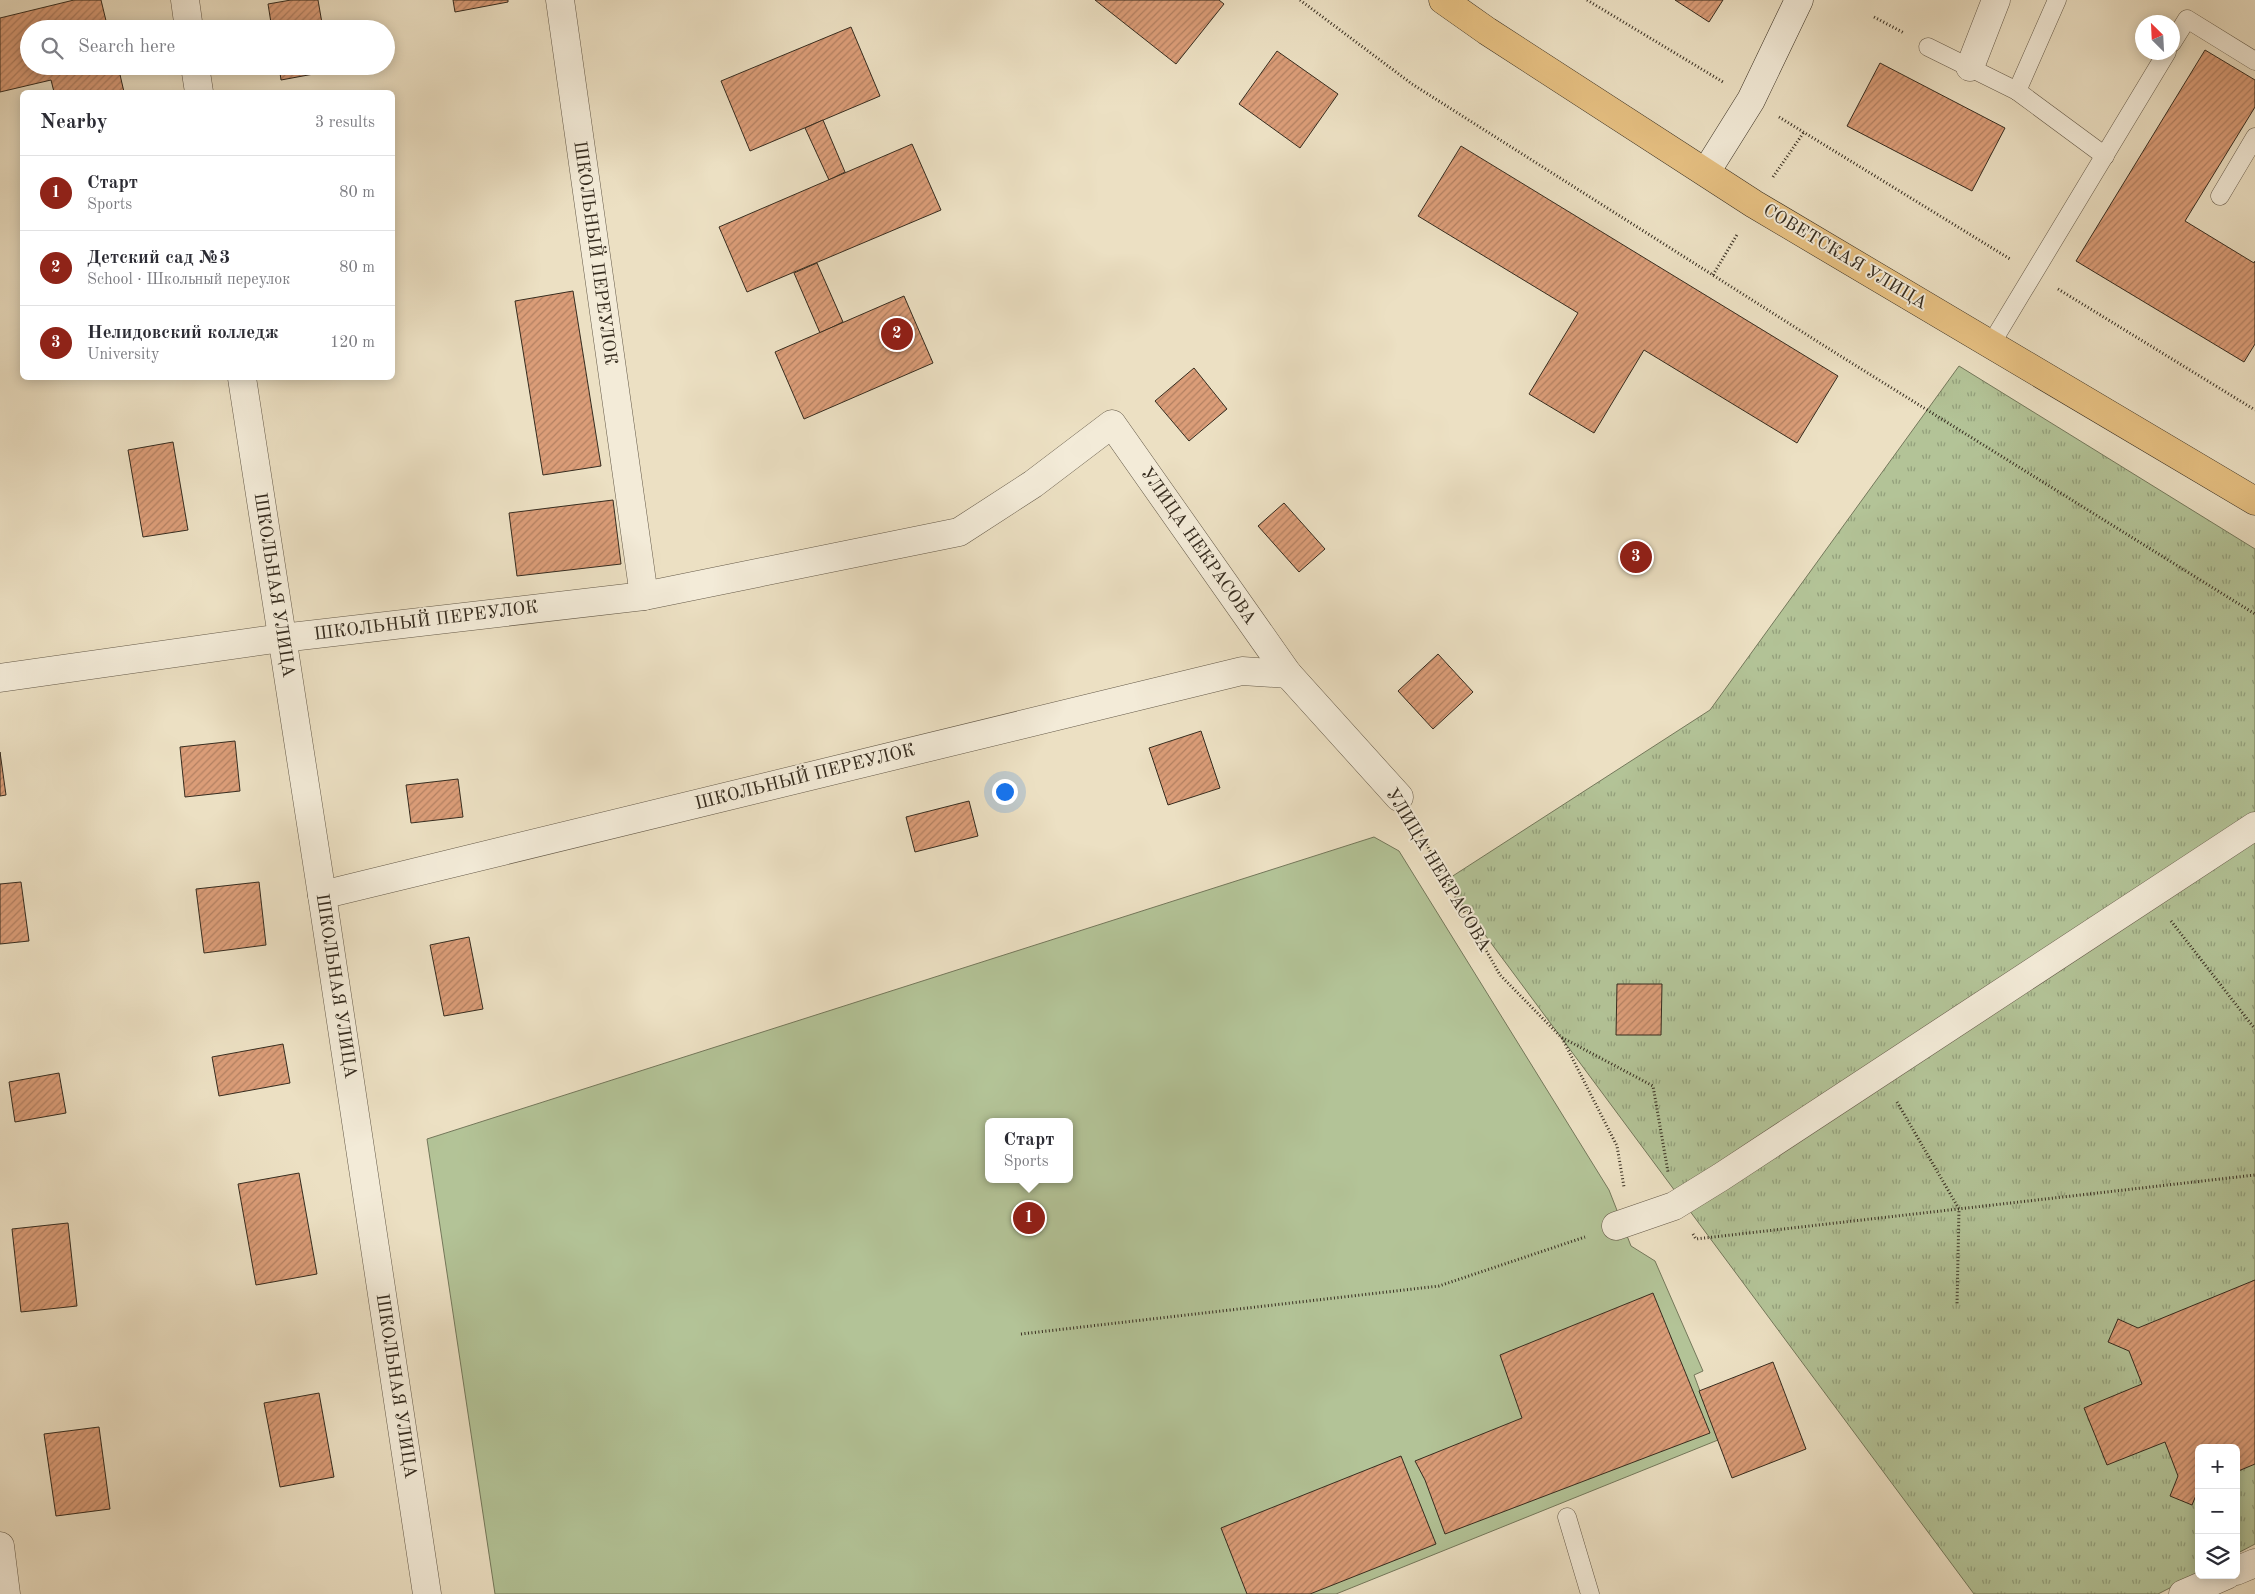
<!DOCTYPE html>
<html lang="en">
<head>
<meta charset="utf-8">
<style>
  body { margin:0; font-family:"Old Standard TT",serif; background:#f7f7f7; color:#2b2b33 }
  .controls { position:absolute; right:15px; bottom:15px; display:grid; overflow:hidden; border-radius:8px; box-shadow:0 2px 12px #0003 }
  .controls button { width:45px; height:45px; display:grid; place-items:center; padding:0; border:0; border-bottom:1px solid #e1e1e2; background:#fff; color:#2b2b33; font:25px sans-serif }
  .compass { position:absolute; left:2135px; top:15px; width:45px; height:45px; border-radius:50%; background:#fff; box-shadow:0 2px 12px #0003; rotate:336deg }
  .you { position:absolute; left:1004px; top:791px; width:18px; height:18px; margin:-12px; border:4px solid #fff; border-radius:50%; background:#1a73e8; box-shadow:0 0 0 8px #1a73e833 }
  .badge { display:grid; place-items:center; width:32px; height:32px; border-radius:50%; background:#8f2418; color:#fff; font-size:16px; font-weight:700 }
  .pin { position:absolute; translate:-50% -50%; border:2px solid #fff; box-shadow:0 1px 5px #0006 }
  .popup { position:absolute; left:985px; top:1118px; width:88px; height:65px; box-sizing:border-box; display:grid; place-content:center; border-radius:8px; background:#fff; filter:drop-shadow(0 1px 4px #0005); font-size:16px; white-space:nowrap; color:#7c7c81 }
  .popup b { font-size:19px; color:#2b2b33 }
  .popup::after { content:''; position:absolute; left:50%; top:100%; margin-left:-10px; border:10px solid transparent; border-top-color:#fff }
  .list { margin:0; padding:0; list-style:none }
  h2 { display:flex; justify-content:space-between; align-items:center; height:65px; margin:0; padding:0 20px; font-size:21px }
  h2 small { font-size:16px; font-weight:400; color:#7c7c81 }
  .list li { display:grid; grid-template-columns:32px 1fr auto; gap:15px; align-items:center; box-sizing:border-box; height:75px; padding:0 20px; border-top:1px solid #e1e1e2 }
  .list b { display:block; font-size:19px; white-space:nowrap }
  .list p { margin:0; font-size:16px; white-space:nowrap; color:#7c7c81 }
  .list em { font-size:16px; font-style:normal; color:#7c7c81 }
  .icon { flex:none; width:28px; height:28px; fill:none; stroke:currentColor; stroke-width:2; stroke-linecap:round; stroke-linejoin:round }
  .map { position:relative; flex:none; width:2255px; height:1594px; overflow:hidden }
  .search { position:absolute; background:#fff; box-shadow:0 2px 12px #0003; left:20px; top:20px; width:375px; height:55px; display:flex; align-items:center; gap:12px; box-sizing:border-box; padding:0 18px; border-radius:28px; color:#7c7c81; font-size:19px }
  .panel { position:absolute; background:#fff; box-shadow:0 2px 12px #0003; left:20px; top:90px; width:375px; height:290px; border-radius:8px }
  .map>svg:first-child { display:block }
</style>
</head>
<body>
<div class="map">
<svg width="2255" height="1594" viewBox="0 0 2255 1594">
  <defs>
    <pattern id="park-tufts" width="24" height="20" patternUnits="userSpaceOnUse" patternTransform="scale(1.25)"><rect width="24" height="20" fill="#b3c397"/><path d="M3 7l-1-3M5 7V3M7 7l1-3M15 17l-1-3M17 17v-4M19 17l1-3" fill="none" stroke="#929f7b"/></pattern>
    <pattern id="building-hatch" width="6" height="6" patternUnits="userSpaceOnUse" patternTransform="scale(1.25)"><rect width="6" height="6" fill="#db9d78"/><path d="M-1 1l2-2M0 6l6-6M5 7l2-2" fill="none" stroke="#b28062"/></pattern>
  </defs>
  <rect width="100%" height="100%" fill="#ece0c3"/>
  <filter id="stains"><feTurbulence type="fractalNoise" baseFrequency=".004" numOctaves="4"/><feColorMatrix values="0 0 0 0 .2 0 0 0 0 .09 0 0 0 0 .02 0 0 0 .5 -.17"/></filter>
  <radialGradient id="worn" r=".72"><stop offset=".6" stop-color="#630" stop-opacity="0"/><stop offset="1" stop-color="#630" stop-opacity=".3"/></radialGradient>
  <!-- grass -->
  <path fill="#b3c397" stroke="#74785b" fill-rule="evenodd" d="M1374 837 1399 851 1609 1190 1631 1246 1655 1261 1703 1371 1694 1375 1718 1440 1336 1594H495L427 1139ZM989 1122H1069V1179H989Z"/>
  <!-- park -->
  <path fill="url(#park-tufts)" stroke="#74785b" d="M1959 366 2255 549V1544L2236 1554V1448H2199V1573L2158 1594H1974L1445 881 1710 710Z"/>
  <!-- building -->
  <g fill="url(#building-hatch)" stroke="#362c1f">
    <path d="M74 0H101L108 29H29V66H118L124 92H54L51 80 0 92V18Z"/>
    <path d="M291 0H318L323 29H272L268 4Z"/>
    <path d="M453 0H508V2L455 12Z"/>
    <path d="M1095 0H1219L1224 4 1176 64Z"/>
    <path d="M1675 0H1723L1709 22Z"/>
    <path d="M851 27 880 96 750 151 721 81Z"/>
    <path d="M2205 50 2255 80V107L2185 221 2254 263 2255 261V344L2244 362 2076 261Z"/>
    <path d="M1277 51 1338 94 1300 148 1239 104Z"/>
    <path d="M1880 63 2005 128 1972 191 1847 126Z"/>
    <path d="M279 66H329L330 71 281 80Z"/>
    <path d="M823 120 845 172 829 180 805 128Z"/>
    <path d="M912 144 941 210 747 292 719 227Z"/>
    <path d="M1461 146 1838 376 1797 443 1644 350 1594 433 1529 394 1578 313 1418 216Z"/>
    <path d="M817 263 843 322 820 333 794 273Z"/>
    <path d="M573 291 601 466 543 475 515 301Z"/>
    <path d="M904 296 933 363 804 419 775 352Z"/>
    <path d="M1194 368 1227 409 1189 441 1155 401Z"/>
    <path d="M173 442 188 530 143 537 128 450Z"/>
    <path d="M613 500 621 564 517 576 509 513Z"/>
    <path d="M1284 503 1325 549 1299 572 1258 526Z"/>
    <path d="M1438 654 1473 692 1433 729 1398 691Z"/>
    <path d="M1201 731 1220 788 1168 805 1149 748Z"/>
    <path d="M235 741 240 791 185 797 180 747Z"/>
    <path d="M0 752 6 795 0 796Z"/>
    <path d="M458 779 463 817 411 823 406 785Z"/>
    <path d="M969 801 978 836 915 852 906 817Z"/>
    <path d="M21 882 29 941 0 944V884Z"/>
    <path d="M259 882 266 945 204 953 196 889Z"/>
    <path d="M469 937 483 1009 444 1016 430 945Z"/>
    <path d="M1617 984H1662L1661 1035H1616Z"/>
    <path d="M283 1044 290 1083 219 1096 212 1057Z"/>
    <path d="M59 1073 66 1113 15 1122 9 1082Z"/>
    <path d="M299 1173 317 1274 256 1285 238 1184Z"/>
    <path d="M68 1223 77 1306 21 1312 12 1229Z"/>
    <path d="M2255 1280V1464L2236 1472V1448H2199V1488L2192 1505 2170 1496 2178 1476 2165 1442 2107 1465 2084 1408 2142 1384 2129 1351 2108 1342 2118 1319 2138 1328Z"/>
    <path d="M1653 1293 1710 1433 1445 1534 1425 1480 1415 1461 1522 1418 1500 1355Z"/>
    <path d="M1773 1362 1806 1449 1732 1478 1699 1391Z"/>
    <path d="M319 1393 334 1477 280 1487 264 1403Z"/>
    <path d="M99 1427 110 1509 56 1516 44 1434Z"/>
    <path d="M1401 1456 1436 1544 1310 1594H1247L1221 1528Z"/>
  </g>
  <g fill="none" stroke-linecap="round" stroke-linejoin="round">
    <!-- service casing -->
    <g stroke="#645948" stroke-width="19">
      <g id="service">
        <path d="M2057 0 2017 91 2105 156"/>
        <path d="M2172 43 2187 19 2255 61"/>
        <path d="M1928 47 2017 91"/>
        <path d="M2220 196 2255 137"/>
        <path d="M1991 344 2167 52"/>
        <path d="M1567 1517 1590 1594"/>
      </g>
    </g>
    <!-- minor casing -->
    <g stroke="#645948" stroke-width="29">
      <g id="minor">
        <path d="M185 0 189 29"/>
        <path d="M560 0 644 596"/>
        <path d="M195 66 199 92"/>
        <path d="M1970 67 1996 0"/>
        <path d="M242 378 322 895 427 1594"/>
        <path d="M0 678 282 638 644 596 959 532 1033 484 1112 424 1288 674 1399 797"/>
        <path d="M322 895 1242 671 1288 674"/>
        <path d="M1616 1226 1674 1206 1721 1177 2255 826"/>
        <path d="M0 1546 6 1594"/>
        <path d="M2236 1571 2255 1563"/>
        <path d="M2183 1594 2227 1575"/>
      </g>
    </g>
    <!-- secondary casing -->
    <g stroke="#362c1f" stroke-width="29">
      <path id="secondary" d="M1706 172 1751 100 1799 0"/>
    </g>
    <!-- primary casing -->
    <g stroke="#362c1f" stroke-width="29">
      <path id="primary" d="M1443 0 1487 31 1754 204 2255 501"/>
    </g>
    <!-- path -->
    <g stroke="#362c1f" stroke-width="3" stroke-dasharray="1 2.5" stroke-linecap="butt">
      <path d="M1300 0 1412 84 1834 352 2255 614"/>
      <path d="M1587 0 1723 82"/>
      <path d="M1874 17 1904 33"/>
      <path d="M1779 117 2010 259"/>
      <path d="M1773 177 1804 132"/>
      <path d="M1713 275 1738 233"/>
      <path d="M2058 289 2255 410"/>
      <path d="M1416 826 1500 975 1561 1037 1653 1086 1668 1172"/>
      <path d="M2171 921 2255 1029"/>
      <path d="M1562 1038 1617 1146 1624 1187"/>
      <path d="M1897 1102 1959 1209 1957 1305"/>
      <path d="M1693 1234 1696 1239 2255 1175"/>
      <path d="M1021 1334 1439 1286 1585 1237"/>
    </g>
    <!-- service -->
    <use href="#service" stroke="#f3ebd8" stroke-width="18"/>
    <!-- minor -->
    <use href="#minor" stroke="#f3ebd8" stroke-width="28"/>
    <!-- secondary -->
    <use href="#secondary" stroke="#f3ebd8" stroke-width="28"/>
    <!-- primary -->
    <use href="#primary" stroke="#e6c082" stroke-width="28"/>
  </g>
  <g text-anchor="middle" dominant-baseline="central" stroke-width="4" stroke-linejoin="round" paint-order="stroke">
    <!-- street labels -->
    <g font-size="18" fill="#362c1f" stroke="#f3ebd8">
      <text transform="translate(595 253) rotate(82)">ШКОЛЬНЫЙ ПЕРЕУЛОК</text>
      <text transform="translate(1845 257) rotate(31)">СОВЕТСКАЯ УЛИЦА</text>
      <text transform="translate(1198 546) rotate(55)">УЛИЦА НЕКРАСОВА</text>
      <text transform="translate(274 585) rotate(81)">ШКОЛЬНАЯ УЛИЦА</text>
      <text transform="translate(426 621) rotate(-7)">ШКОЛЬНЫЙ ПЕРЕУЛОК</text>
      <text transform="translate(805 777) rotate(-14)">ШКОЛЬНЫЙ ПЕРЕУЛОК</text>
      <text transform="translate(1438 870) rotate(59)">УЛИЦА НЕКРАСОВА</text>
      <text transform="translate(336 986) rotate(81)">ШКОЛЬНАЯ УЛИЦА</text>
      <text transform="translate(396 1386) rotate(81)">ШКОЛЬНАЯ УЛИЦА</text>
    </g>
  </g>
  <rect width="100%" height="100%" filter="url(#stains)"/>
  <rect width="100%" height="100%" fill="url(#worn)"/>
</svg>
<div class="controls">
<button>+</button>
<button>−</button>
<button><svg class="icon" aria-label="layers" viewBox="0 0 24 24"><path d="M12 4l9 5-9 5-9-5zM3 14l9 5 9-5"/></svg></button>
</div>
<svg class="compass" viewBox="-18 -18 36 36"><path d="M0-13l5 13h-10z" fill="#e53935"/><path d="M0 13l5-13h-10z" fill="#7c7c81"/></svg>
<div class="you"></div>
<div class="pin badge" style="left:1029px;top:1218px">1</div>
<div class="popup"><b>Старт</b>Sports</div>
<div class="pin badge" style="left:897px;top:334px">2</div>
<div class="pin badge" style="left:1636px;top:557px">3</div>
<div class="search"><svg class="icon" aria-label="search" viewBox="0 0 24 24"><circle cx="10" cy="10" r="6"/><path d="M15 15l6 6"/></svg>Search here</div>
<section class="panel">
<h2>Nearby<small>3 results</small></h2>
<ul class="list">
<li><span class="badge">1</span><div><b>Старт</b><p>Sports</p></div><em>80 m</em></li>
<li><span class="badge">2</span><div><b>Детский сад №3</b><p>School · Школьный переулок</p></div><em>80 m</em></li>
<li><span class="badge">3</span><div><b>Нелидовский колледж</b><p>University</p></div><em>120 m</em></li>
</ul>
</section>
</div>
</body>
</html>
